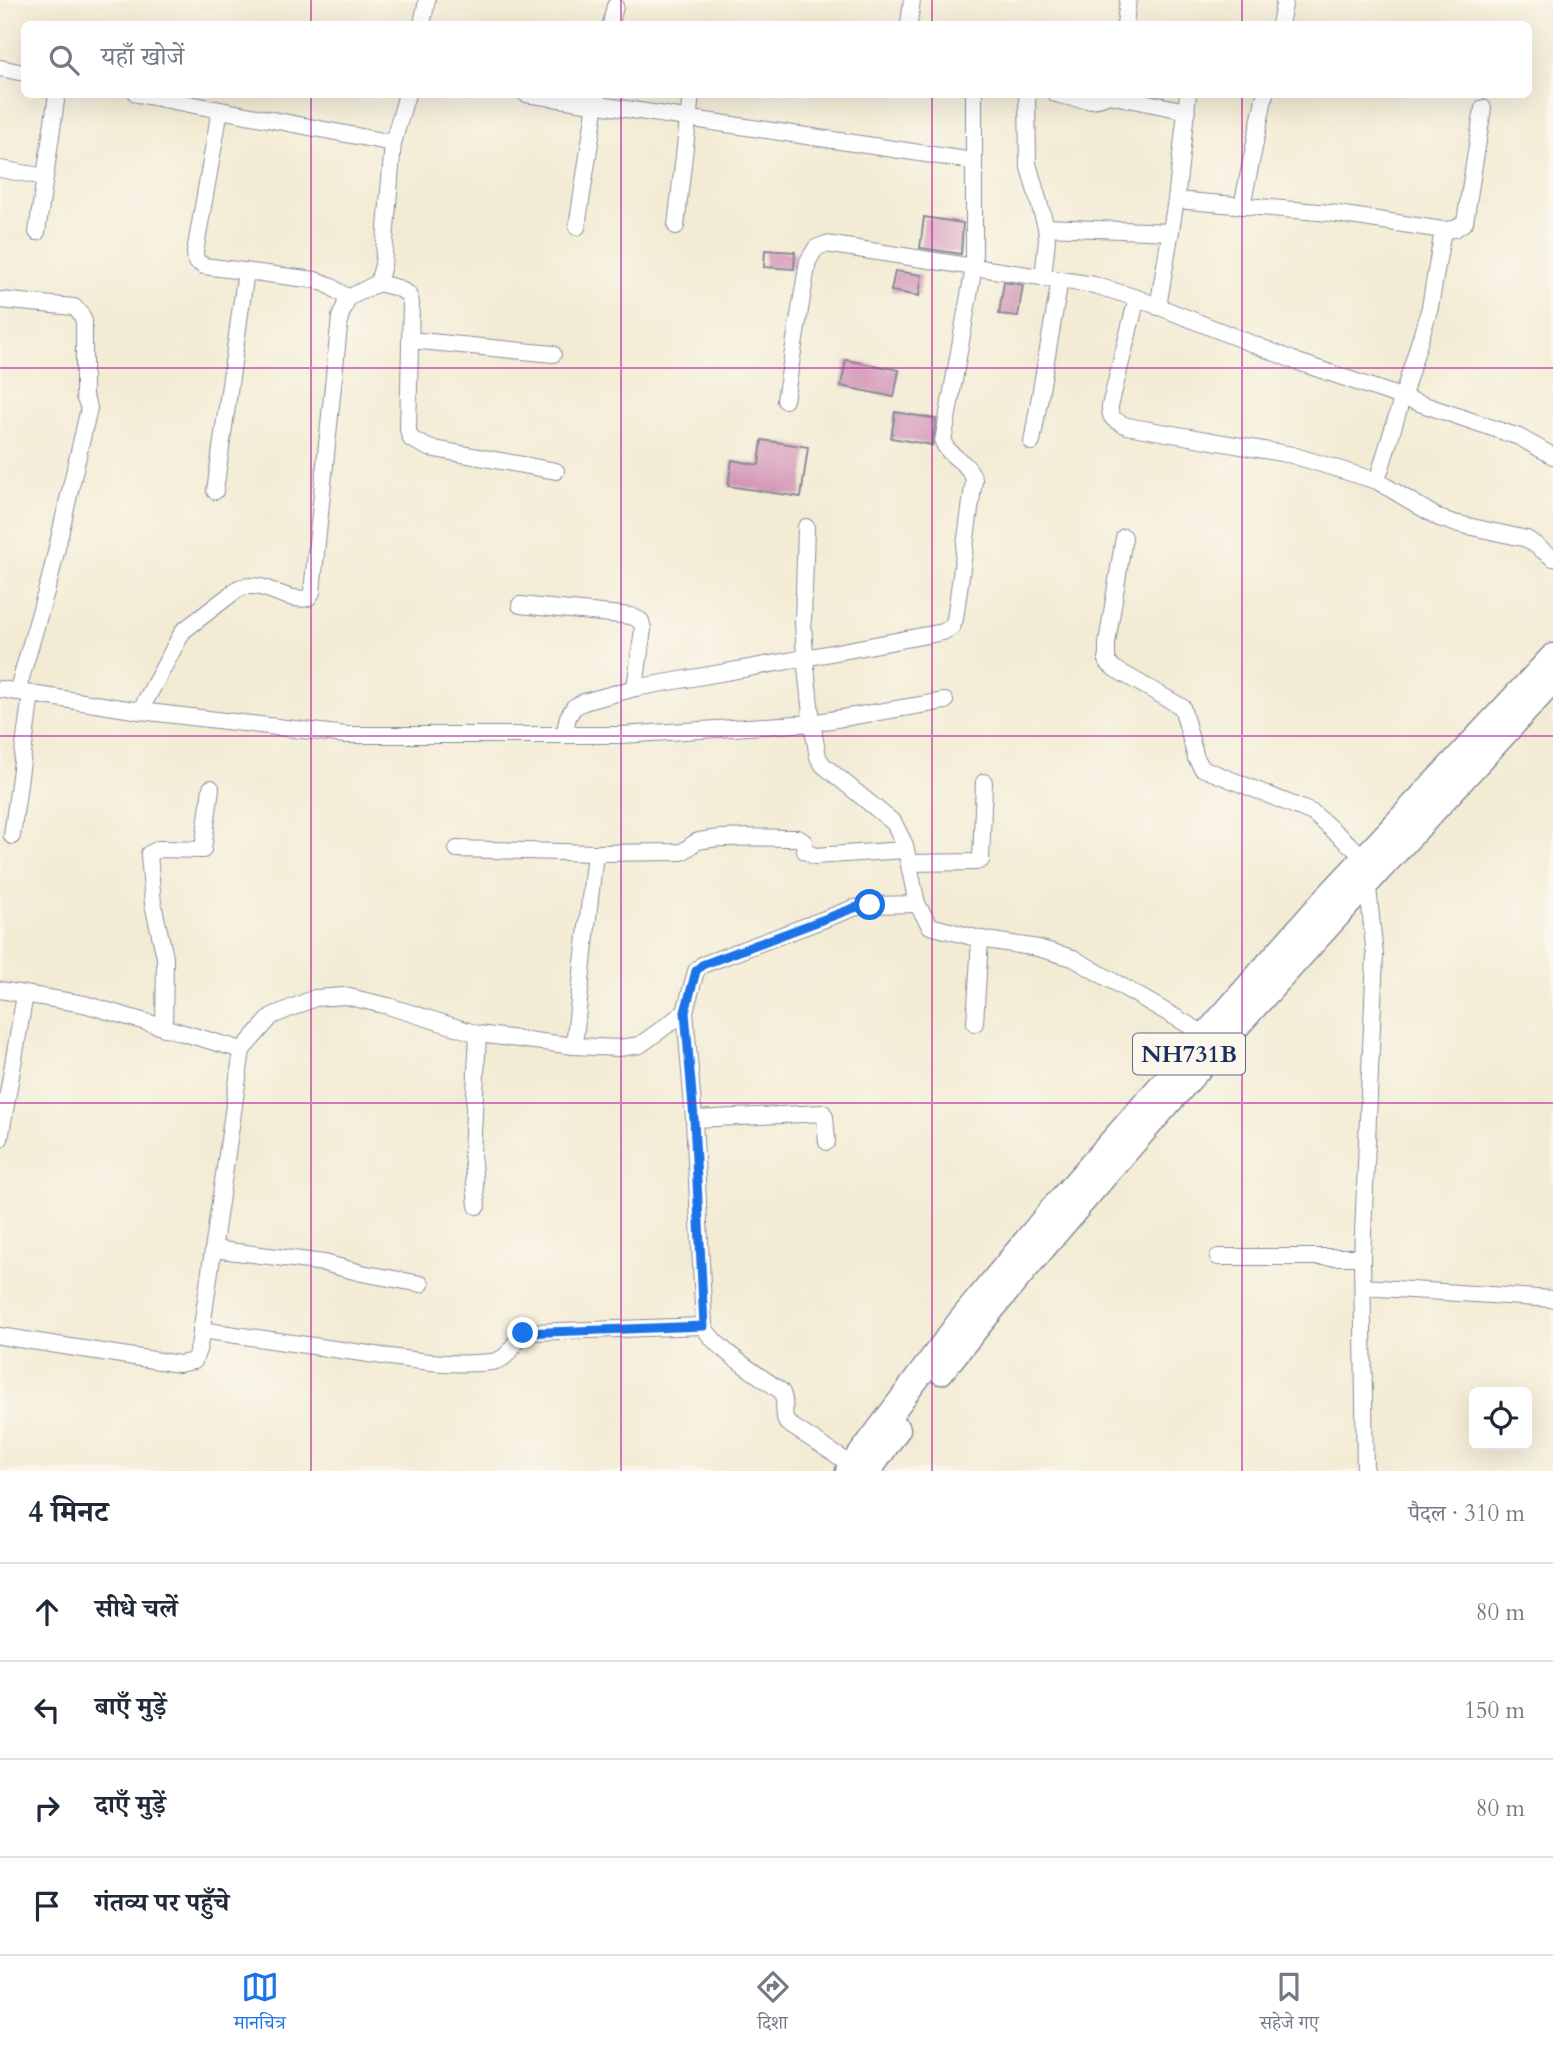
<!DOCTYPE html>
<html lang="hi">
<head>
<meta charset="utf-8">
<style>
  body { margin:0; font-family:Cardo,"Noto Serif Devanagari",serif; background:#f2f2f3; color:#1f2937 }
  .controls { position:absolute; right:21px; bottom:21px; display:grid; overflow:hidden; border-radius:10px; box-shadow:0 7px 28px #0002 }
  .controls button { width:63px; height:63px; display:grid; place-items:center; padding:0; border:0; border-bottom:2px solid #e0e1e3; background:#fff; color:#1f2937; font:35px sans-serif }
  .stop { position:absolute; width:21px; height:21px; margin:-16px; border:5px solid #1a73e8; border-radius:50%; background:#fff }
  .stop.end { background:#1a73e8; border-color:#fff; box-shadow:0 2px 7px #0008 }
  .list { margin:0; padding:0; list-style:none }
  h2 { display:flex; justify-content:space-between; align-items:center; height:91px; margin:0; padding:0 28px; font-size:30px }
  h2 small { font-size:23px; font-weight:400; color:#747a83 }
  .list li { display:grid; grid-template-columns:46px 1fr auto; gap:21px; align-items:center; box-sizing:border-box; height:98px; padding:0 28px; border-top:2px solid #e0e1e3 }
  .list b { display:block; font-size:26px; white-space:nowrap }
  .list em { font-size:23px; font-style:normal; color:#747a83 }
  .icon { flex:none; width:38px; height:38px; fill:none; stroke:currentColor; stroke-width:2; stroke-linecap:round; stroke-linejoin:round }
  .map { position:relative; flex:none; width:1553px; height:1471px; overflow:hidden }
  .search { position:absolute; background:#fff; box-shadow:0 7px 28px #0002; left:21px; right:21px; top:21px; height:77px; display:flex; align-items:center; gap:18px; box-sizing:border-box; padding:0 24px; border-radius:10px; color:#747a83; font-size:26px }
  .sheet { height:483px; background:#fff }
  nav { display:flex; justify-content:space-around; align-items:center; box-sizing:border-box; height:98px; border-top:2px solid #e0e1e3; background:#fff; font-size:19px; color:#747a83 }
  nav a { display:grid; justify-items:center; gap:4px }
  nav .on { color:#1a73e8 }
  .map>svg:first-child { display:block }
</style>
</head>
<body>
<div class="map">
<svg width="1553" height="1471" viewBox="0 0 1553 1471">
  <rect width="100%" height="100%" fill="#fbf7ec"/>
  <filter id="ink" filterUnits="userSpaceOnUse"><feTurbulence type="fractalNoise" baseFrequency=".0143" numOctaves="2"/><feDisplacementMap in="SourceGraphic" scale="14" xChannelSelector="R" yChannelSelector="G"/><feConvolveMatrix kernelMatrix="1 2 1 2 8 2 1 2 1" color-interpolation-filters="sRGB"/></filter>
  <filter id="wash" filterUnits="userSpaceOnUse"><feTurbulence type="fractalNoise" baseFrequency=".00686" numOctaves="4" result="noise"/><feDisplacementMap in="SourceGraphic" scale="28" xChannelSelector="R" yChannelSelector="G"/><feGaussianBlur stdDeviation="1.57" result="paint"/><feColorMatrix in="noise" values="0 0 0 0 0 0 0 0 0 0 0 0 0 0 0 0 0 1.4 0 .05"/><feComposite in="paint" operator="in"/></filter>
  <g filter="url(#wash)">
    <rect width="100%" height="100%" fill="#f3ebd4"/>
    <g id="blocks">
      <!-- building -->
      <g fill="#d498b8">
        <path d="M924 217 963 223 961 254 920 248Z"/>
        <path d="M765 250 795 252 794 269 764 267Z"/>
        <path d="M895 271 922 275 919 296 891 291Z"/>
        <path d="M1004 282 1023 285 1018 316 999 314Z"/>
        <path d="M846 360 899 370 894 397 841 386Z"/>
        <path d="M895 412 936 419 932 445 891 438Z"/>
        <path d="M762 440 808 447 801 497 728 486 732 460 759 465Z"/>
      </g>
    </g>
  </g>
  <g filter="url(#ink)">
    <use href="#blocks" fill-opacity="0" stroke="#878d99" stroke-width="2"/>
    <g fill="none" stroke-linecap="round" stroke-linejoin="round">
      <!-- minor casing -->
      <g stroke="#878d99" stroke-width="18">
        <g id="minor">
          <path d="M422 24 427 0"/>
          <path d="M611 24 615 6"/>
          <path d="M909 24 912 0"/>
          <path d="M1125 24 1128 0"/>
          <path d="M1280 24 1285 0"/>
          <path d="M0 68 24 73"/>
          <path d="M137 94 393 143"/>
          <path d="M526 94 973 161"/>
          <path d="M974 94V267L1094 285 1137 298 1298 362 1519 437 1553 456"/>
          <path d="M1027 94 1028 164 1046 227 1047 239 1043 278"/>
          <path d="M1056 94C1073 98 1094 105 1110 94"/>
          <path d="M1109 95 1187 111"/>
          <path d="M220 110 195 252 196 261 204 266 315 280 327 284 348 298"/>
          <path d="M0 169 45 177"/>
          <path d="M1176 200 1188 94"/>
          <path d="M1242 206 1265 94"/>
          <path d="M676 226 691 94"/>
          <path d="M577 227 597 97"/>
          <path d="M1046 227 1171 232"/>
          <path d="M1443 230 1455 229 1465 222 1483 108"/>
          <path d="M37 232 57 94"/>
          <path d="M378 283 398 288 408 294 411 303 408 430 411 439 429 448 556 471"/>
          <path d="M1137 298 1110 406C1109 419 1115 421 1127 426L1292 455 1377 481 1439 518 1454 523 1527 539 1553 558"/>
          <path d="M0 300 74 307 80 313 84 321V396L89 408 50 578 17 692"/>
          <path d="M1158 307 1176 200 1331 213 1443 230 1430 307 1377 481"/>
          <path d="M410 340 553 354"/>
          <path d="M785 400 808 261 816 248 826 244 974 267 943 442C950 459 969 461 974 480L955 619 952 627 943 632 805 658 812 723 945 701"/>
          <path d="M1032 442 1060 280"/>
          <path d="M215 491 246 271"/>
          <path d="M1124 537 1107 643V662L1115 669 1182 707 1196 758 1202 768 1313 813 1365 858 1375 956 1362 1257 1365 1471"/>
          <path d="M520 605 631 616 641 621 643 629 635 688"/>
          <path d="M0 689 140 711 346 735H621L812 723 818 757 823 765 894 823 905 845 917 904 930 926 980 939 1038 948 1073 958 1206 1035"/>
          <path d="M140 711 183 631 239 588C264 579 284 603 308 598L312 592 340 317 348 298 378 283 383 265 393 143 407 94"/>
          <path d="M564 735 568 717 574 707 584 702 635 688 805 658 803 622 806 527"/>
          <path d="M12 836 31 694"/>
          <path d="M457 849 595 853 574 1046"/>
          <path d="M595 853 681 852C688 850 691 843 699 841 721 835 773 838 798 838L804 842 805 851 814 856 905 850"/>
          <path d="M909 863 976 862 981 860 984 782"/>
          <path d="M0 990 84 1004 242 1050"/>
          <path d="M975 1023 980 939"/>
          <path d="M164 1028 165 957 153 904 149 854 159 849 203 850 211 788"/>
          <path d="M694 1119 823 1113 825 1117 827 1142"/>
          <path d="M0 1139 25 995"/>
          <path d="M477 1206 472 1153 478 1034"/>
          <path d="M213 1249 324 1263 362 1273 421 1284"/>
          <path d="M1218 1257H1362"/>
          <path d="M1363 1287 1553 1299"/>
          <path d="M201 1330C255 1338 308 1345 362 1353 403 1359 449 1367 491 1362 515 1359 510 1336 532 1332L704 1326"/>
          <path d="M0 1336 179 1364 194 1361 199 1347 242 1050 272 1016 315 998 345 996 388 1006 478 1034 574 1046 619 1048 640 1045 685 1012"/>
          <path d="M852 1465 787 1423C781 1413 788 1402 781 1391 762 1377 711 1346 704 1326L694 1119 685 1012 696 971 702 965 854 908 870 905 917 904"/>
        </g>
      </g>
      <!-- highway casing -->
      <g stroke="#878d99" stroke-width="27">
        <g id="highway">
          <path d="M941 1372C1134 1132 1345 908 1553 681"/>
          <path d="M848 1471 960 1321 1053 1208 1319 906 1553 656"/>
          <path d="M869 1471 898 1429"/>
        </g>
      </g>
      <!-- minor -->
      <use href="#minor" stroke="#fff" stroke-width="16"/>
      <!-- highway -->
      <use href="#highway" stroke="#fff" stroke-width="24"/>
    </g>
  </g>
  <g fill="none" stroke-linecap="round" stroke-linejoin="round" filter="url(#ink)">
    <!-- route -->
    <path stroke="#1a73e8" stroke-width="9" d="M523 1333 704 1326 694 1119 685 1012 696 971 702 965 854 908 870 905"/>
  </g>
  <!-- grid -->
  <path fill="none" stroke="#b5179e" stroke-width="2" stroke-opacity="0.55" d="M311 0V24M621 0V24M932 0V24M1242 0V24M311 94V1471M621 94V1471M932 94V1471M1242 94V1471M0 368H1553M0 736H1553M0 1103H1553"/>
  <g text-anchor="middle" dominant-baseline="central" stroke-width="6" stroke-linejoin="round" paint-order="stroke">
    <!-- shield labels -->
    <rect fill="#fbf7ec" stroke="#5e6b89" stroke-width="2" x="1133" y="1033.5" width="112" height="41" rx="5"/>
    <g font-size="24" font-weight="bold" fill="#1b2f5e">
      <text x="1189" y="1054">NH731B</text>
    </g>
  </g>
</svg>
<div class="controls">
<button><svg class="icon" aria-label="locate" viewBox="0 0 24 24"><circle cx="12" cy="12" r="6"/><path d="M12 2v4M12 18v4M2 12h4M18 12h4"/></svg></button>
</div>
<div class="stop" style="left:870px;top:905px"></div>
<div class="stop end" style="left:523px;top:1333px"></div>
<div class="search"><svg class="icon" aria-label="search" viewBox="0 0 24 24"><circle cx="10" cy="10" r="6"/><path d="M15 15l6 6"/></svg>यहाँ खोजें</div>
</div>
<section class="sheet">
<h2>4 मिनट<small>पैदल · 310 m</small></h2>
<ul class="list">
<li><svg class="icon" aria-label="ahead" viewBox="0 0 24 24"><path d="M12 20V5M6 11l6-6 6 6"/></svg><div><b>सीधे चलें</b></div><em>80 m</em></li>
<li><svg class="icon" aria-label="left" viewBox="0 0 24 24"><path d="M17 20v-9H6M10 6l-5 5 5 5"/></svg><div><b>बाएँ मुड़ें</b></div><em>150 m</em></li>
<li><svg class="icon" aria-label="right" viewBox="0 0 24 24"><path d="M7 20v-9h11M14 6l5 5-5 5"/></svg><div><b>दाएँ मुड़ें</b></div><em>80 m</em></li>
<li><svg class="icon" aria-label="arrive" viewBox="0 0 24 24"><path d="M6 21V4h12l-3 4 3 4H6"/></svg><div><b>गंतव्य पर पहुँचे</b></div></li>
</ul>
</section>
<nav>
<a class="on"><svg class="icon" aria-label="map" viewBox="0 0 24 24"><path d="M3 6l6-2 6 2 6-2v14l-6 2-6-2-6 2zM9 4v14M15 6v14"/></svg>मानचित्र</a>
<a><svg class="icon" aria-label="directions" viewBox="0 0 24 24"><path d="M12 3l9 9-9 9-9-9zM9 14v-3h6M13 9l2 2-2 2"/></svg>दिशा</a>
<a><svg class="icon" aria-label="saved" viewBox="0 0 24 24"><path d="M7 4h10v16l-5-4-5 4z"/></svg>सहेजे गए</a>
</nav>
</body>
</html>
